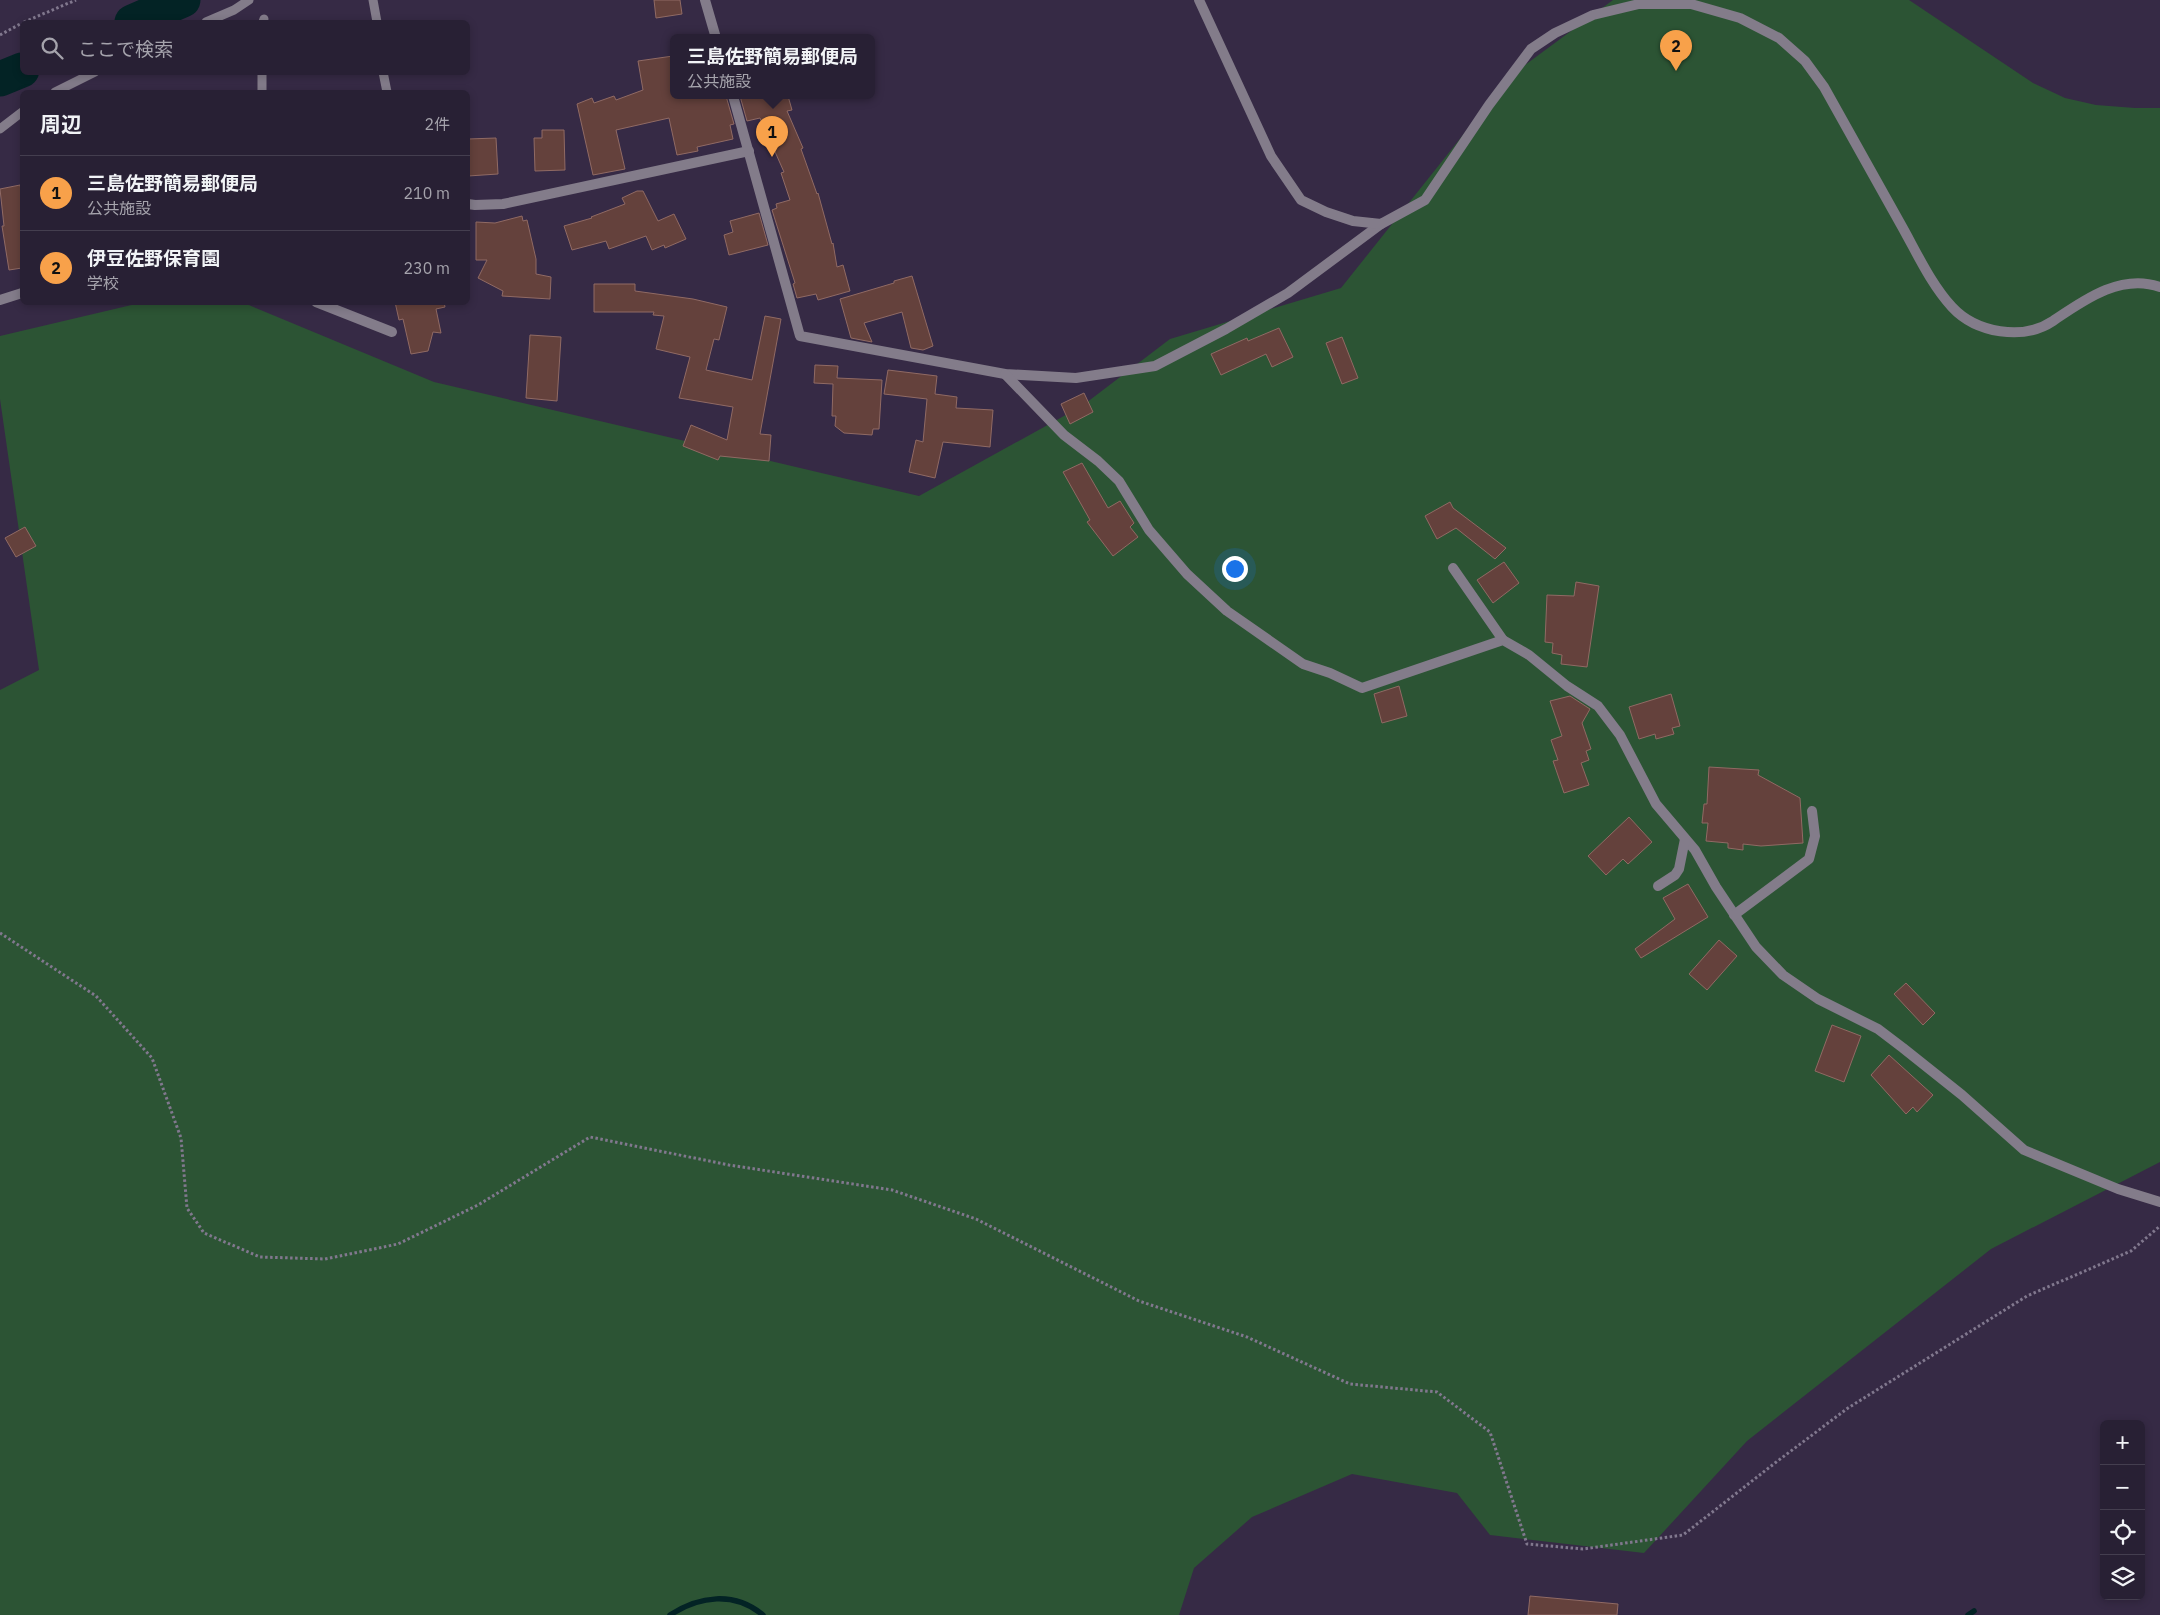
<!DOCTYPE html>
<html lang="ja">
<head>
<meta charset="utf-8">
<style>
  body { margin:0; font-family:"IBM Plex Sans","Noto Sans JP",sans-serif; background:#30283c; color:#f1f3f6 }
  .controls { position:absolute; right:15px; bottom:15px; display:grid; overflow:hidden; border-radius:8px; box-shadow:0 2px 8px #0003 }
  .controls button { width:45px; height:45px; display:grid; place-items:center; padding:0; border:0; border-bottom:1px solid #443e4f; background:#282034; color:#f1f3f6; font:25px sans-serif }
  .you { position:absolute; left:1234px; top:568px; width:18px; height:18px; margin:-12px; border:4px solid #fff; border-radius:50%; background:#1a73e8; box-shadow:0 0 0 8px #1a73e833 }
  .badge { display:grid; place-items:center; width:32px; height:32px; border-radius:50%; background:#f8a14a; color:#111; font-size:16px; font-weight:700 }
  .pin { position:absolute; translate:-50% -41px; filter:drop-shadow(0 1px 2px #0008) }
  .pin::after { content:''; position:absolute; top:26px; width:18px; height:15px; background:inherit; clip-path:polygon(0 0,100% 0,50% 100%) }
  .popup { position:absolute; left:670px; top:34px; width:205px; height:65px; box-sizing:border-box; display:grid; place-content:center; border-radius:8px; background:#282034; filter:drop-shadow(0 1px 4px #0005); font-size:16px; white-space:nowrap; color:#a5a3ac }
  .popup b { font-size:19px; color:#f1f3f6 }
  .popup::after { content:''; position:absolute; left:50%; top:100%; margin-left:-10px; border:10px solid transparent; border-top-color:#282034 }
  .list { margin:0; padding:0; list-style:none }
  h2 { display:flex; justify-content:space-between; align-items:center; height:65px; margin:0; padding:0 20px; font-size:21px }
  h2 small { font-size:16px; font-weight:400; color:#a5a3ac }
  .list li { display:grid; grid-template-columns:32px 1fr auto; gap:15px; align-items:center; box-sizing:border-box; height:75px; padding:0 20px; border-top:1px solid #443e4f }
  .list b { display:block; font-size:19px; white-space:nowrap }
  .list p { margin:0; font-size:16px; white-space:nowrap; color:#a5a3ac }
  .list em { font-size:16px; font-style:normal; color:#a5a3ac }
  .icon { flex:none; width:28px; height:28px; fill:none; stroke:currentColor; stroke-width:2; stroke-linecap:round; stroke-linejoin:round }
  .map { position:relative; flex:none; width:2160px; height:1615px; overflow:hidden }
  .search { position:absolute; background:#282034; box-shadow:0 2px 8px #0003; left:20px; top:20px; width:450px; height:55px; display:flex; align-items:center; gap:12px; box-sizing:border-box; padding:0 18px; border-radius:8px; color:#a5a3ac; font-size:19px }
  .panel { position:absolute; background:#282034; box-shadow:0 2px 8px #0003; left:20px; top:90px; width:450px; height:215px; border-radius:8px }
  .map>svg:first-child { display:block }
</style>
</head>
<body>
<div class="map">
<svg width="2160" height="1615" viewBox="0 0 2160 1615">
  <rect width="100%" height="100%" fill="#362a45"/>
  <!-- green -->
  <path fill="#2c5434" d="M1613 0H1909L2033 83 2065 98 2096 105 2135 108H2160V1162L1991 1249 1747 1441 1644 1553 1490 1535 1457 1493 1352 1474 1252 1517 1194 1568 1179 1615H0V690L39 670 0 399V336L140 303H244L434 382 919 496 1082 406 1170 339 1341 288 1510 76Z"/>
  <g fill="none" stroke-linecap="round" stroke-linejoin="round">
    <!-- stream -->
    <g stroke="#032325" stroke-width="5.5">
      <path d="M670 1615C699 1596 734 1591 763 1615"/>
      <path d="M1968 1615 1974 1611"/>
    </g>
    <!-- river -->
    <g stroke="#032325" stroke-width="35">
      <path d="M132 22 183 0"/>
      <path d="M0 79 22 70"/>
    </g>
  </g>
  <!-- building -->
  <g fill="#64413c" stroke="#906a64">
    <path d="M654 0H680L682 14 656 18Z"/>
    <path d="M673 56V96H726L734 124 730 125 733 139 697 147 698 151 677 155 669 118 616 130 625 169 593 175 577 104 592 98 594 103 614 96 616 100 643 90 638 61Z"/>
    <path d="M740 96H788L792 110 787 111 803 148 801 149 817 194 818 193 832 244 833 243 837 267 843 265 850 291 818 300 816 294 797 298 793 284 795 283 772 210 777 208 776 204 790 200 781 173 784 172 760 118 747 121Z"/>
    <path d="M542 130H564L565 170 535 171 534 138H542Z"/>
    <path d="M496 138 498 174 468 176V139Z"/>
    <path d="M20 185 21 190H22V268L9 270 2 226H4L0 189Z"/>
    <path d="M637 191H643L658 221 674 214 686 239 665 248 664 245 652 250 646 236 609 249 606 241 572 250 564 226 592 218 591 217 625 204 622 198Z"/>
    <path d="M759 213 768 245 729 255 724 235 733 232 730 221Z"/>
    <path d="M522 216 523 221 527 220 536 259V274L551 277 550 299 502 296 503 291 478 278 487 260H476V222L495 223Z"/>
    <path d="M912 276 933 346 923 350 911 348 902 312 864 323 872 342 851 338 840 299 894 283V281Z"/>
    <path d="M594 284H635V291L693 299 727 307 719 340 714 339 706 370 752 380 765 316 781 319 760 434 771 435 769 461 720 456 718 460 683 446 691 425 727 440 733 407 679 398 690 357 656 349 664 316 653 315 654 312H594Z"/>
    <path d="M395 302H444L445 307 436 309 441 333 433 332 428 351 411 354 403 319 399 320Z"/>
    <path d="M1279 328 1293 357 1272 367 1266 354 1221 375 1211 354 1247 338 1248 341Z"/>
    <path d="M530 335 561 337 557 401 526 398Z"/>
    <path d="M1342 337 1358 378 1342 384 1326 343Z"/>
    <path d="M815 365 838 366 837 378 882 380 879 429H873L872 435 844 433 835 426 836 416H832L833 384 814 383Z"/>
    <path d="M888 370 937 376 935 394 957 397 956 408 993 410 990 447 943 442 935 478 909 472 916 440 923 442 927 399 884 394Z"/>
    <path d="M1084 393 1093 412 1070 424 1061 404Z"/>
    <path d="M1082 463 1108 508 1120 501 1134 523 1130 527 1138 537 1113 556 1087 522 1090 520 1063 472Z"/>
    <path d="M1450 502 1453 508 1506 548 1495 559 1456 528 1437 539 1425 516Z"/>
    <path d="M25 527 36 546 16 557 5 538Z"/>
    <path d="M1504 562 1519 583 1493 603 1477 580Z"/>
    <path d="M1576 582 1599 586 1587 667 1561 664 1562 655 1552 653 1553 643 1545 642 1547 595 1574 596Z"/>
    <path d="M1399 686 1407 716 1382 723 1374 694Z"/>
    <path d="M1671 694 1680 726 1672 728 1674 734 1656 739 1655 734 1639 739 1629 707Z"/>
    <path d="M1570 696 1590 709 1582 723 1591 749 1586 751 1589 760 1581 763 1589 785 1564 793 1553 761 1558 760 1551 740 1562 736 1550 701Z"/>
    <path d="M1709 767 1759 770 1758 775 1800 798 1803 843 1761 846 1743 844V850L1728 848V843L1706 841 1708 823H1702L1704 804H1707Z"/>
    <path d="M1629 817 1652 842 1628 864 1623 859 1606 875 1588 856Z"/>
    <path d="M1688 884 1708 917 1641 958 1635 949 1675 919 1663 898Z"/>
    <path d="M1719 940 1737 956 1707 990 1689 974Z"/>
    <path d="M1906 983 1935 1013 1923 1025 1894 994Z"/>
    <path d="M1832 1025 1861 1036 1844 1082 1815 1071Z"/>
    <path d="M1889 1055 1933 1095 1917 1112 1913 1107 1906 1114 1871 1075Z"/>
    <path d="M1530 1596 1618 1604 1617 1615H1528Z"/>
  </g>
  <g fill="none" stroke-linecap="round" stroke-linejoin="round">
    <!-- path -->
    <g stroke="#81788e" stroke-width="3" stroke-dasharray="2.5 2.5" stroke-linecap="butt">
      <path d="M24 22 76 0"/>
      <path d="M0 35 22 23"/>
      <path d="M0 933 96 996 152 1058 181 1138 187 1208 204 1233 260 1257 325 1259 398 1244 478 1205 590 1137 729 1165 892 1190 976 1219 1139 1301 1247 1337 1350 1384 1437 1392 1490 1432 1527 1544 1583 1549 1683 1535 1775 1463 1848 1408 2027 1296 2131 1251 2160 1226"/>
    </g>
    <!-- service -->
    <g stroke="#837c8a" stroke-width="9">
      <path d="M373 0 377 22"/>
      <path d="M206 22 234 10 249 0"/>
      <path d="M263 22 264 19"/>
      <path d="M383 72 387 92"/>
      <path d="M55 92 95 72"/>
      <path d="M262 92V72"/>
      <path d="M0 129 22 112"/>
    </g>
    <!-- minor -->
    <g stroke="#837c8a" stroke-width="10">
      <path d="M705 0 716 38"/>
      <path d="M733 96 800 336 1005 374 1076 378 1155 366 1226 329 1288 293 1381 224"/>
      <path d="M468 204 475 205 503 204 749 151"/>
      <path d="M0 300 22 293"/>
      <path d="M316 302 392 332"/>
      <path d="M1005 374 1064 435 1098 461 1119 481 1149 530 1187 574 1227 611 1303 664 1330 673 1362 688 1503 640 1529 655 1567 686 1598 706 1620 735 1656 804 1695 850 1716 887 1756 947 1783 975 1818 999 1878 1029 1903 1048 1962 1095 2024 1150 2118 1189 2160 1202"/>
      <path d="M1453 568 1503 640"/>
      <path d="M1658 886 1675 875 1679 869 1685 839"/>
      <path d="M1734 915 1809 859 1815 836 1812 811"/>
    </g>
    <!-- tertiary -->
    <path stroke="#837c8a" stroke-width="10" d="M1199 0 1271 156 1301 200 1326 212 1353 221 1381 224 1425 200 1489 105 1531 49 1555 33 1593 15 1639 4H1691L1740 18 1779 38 1805 61 1824 87C1850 133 1875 178 1900 223 1916 251 1930 283 1952 307 1976 333 2023 341 2053 321 2084 300 2121 273 2160 287"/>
  </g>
</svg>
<div class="controls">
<button>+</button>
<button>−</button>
<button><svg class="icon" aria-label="locate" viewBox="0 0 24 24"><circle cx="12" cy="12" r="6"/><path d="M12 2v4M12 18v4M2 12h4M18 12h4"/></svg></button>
<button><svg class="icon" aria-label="layers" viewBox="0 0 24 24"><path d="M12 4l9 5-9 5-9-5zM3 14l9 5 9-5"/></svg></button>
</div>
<div class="you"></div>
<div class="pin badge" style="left:772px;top:157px">1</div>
<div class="popup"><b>三島佐野簡易郵便局</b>公共施設</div>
<div class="pin badge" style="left:1676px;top:71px">2</div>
<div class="search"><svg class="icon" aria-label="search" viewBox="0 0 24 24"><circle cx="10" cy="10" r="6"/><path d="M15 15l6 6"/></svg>ここで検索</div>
<section class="panel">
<h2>周辺<small>2件</small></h2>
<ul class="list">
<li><span class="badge">1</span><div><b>三島佐野簡易郵便局</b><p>公共施設</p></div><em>210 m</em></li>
<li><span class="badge">2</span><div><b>伊豆佐野保育園</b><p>学校</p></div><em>230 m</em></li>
</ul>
</section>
</div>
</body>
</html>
